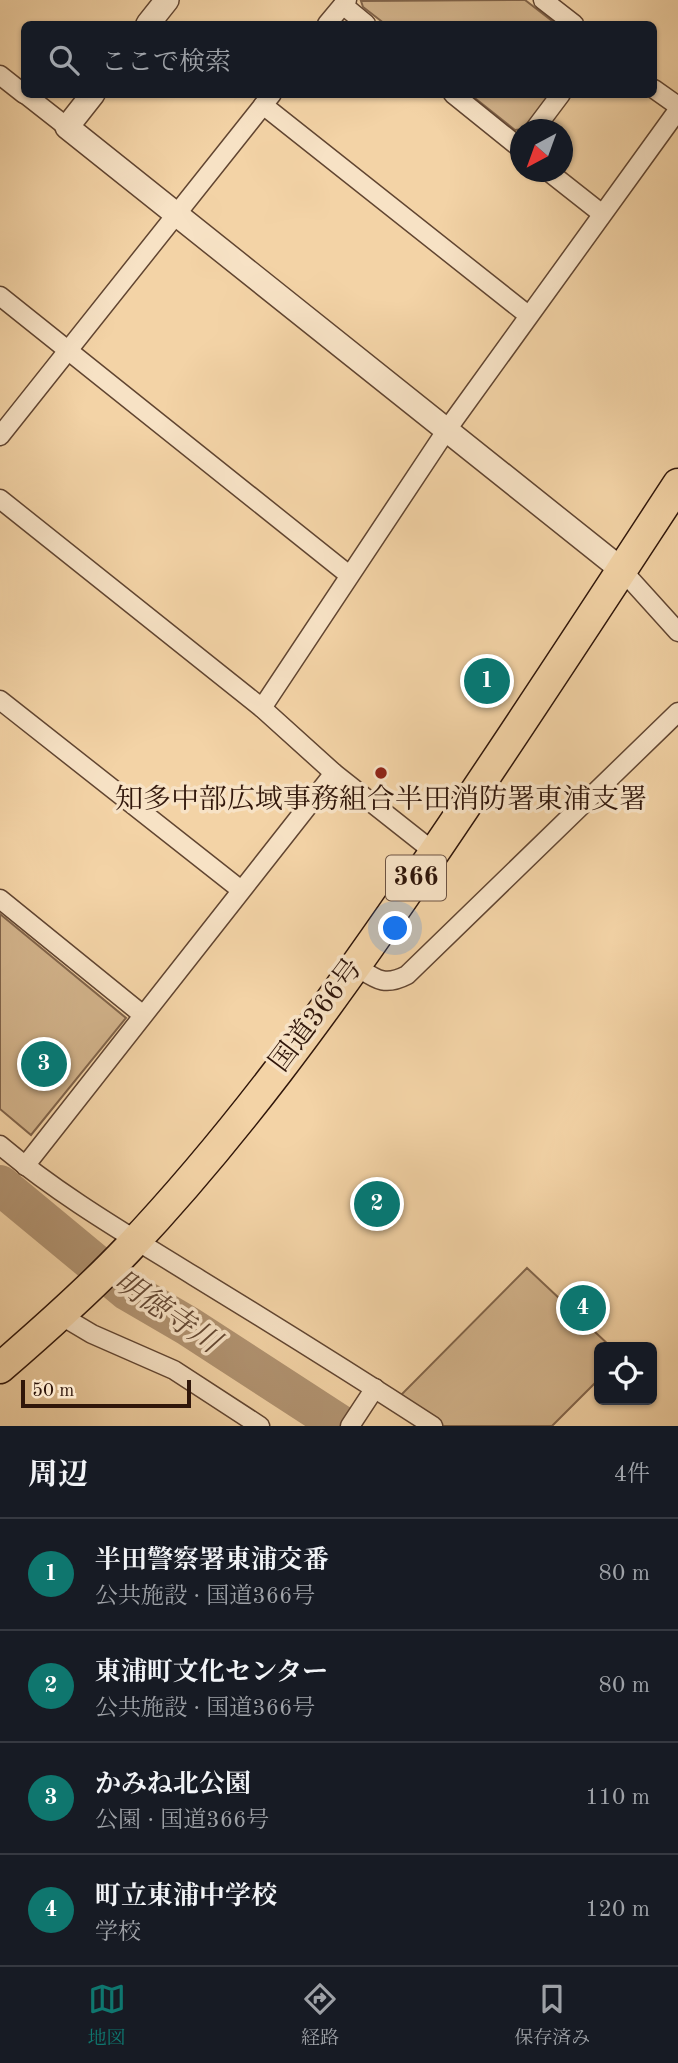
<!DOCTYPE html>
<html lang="ja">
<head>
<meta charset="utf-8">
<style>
  body { margin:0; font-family:"Old Standard TT","Noto Serif JP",serif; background:#242831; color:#f1f3f6 }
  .controls { position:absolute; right:21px; bottom:21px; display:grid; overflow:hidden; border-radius:10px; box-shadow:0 2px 5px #0004 }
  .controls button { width:63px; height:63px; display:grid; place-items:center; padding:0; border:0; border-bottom:2px solid #363941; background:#171b24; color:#f1f3f6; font:35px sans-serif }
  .compass { position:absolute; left:510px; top:119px; width:63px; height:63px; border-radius:50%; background:#171b24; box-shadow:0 2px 5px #0004; rotate:221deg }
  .scale { position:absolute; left:21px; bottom:18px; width:170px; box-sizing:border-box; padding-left:7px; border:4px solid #30160a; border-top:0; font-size:19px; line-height:24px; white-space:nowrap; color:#30160a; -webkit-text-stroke:5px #f7e2c5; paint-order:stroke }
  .you { position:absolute; left:396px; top:929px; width:24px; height:24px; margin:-18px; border:5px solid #fff; border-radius:50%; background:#1a73e8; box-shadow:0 0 0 10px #1a73e833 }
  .badge { display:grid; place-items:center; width:46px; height:46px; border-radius:50%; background:#0f766e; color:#fff; font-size:23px; font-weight:700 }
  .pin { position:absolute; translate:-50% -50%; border:4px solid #fff; box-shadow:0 2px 7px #0006 }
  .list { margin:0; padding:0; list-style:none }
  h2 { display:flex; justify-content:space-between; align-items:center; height:91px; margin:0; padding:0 28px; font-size:30px }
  h2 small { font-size:23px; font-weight:400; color:#9ea1a6 }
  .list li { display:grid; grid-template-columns:46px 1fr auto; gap:21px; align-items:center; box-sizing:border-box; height:112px; padding:0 28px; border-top:2px solid #363941 }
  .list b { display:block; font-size:26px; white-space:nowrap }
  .list p { margin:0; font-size:23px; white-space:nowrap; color:#9ea1a6 }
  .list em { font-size:23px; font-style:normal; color:#9ea1a6 }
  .icon { flex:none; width:38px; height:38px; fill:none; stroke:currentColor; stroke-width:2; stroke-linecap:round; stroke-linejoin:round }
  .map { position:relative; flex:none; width:678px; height:1426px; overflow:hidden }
  .search { position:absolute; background:#171b24; box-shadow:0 2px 5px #0004; left:21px; right:21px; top:21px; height:77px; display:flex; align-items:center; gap:18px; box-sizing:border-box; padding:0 24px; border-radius:10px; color:#9ea1a6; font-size:26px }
  .sheet { height:539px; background:#171b24 }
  nav { display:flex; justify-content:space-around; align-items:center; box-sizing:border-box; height:98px; border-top:2px solid #363941; background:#171b24; font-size:19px; color:#9ea1a6 }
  nav a { display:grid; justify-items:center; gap:4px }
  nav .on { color:#0f766e }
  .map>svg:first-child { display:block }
</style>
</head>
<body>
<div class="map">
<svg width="678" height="1426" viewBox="0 0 678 1426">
  <rect width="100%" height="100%" fill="#f3d3a6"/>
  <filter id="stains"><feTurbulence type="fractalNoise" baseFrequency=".00286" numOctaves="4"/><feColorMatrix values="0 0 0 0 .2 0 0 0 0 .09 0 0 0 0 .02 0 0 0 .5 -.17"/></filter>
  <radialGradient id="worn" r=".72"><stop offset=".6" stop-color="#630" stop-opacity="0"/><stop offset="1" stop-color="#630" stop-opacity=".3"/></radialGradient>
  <!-- park -->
  <g fill="#d2b38b" stroke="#81644a" stroke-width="2">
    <path d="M525 0 556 24H385L363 7 361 1Z"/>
    <path d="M471 95H552L524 129 515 130Z"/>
    <path d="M0 914 126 1018 31 1135 0 1109Z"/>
    <path d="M527 1268 611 1347H599V1379L552 1426H431L395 1401Z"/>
  </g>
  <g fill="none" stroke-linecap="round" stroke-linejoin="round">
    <!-- river -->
    <path stroke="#b19371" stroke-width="40" d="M0 1185 128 1291 188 1326 342 1426"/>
    <!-- minor casing -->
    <g stroke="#614531" stroke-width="21">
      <g id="minor">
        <path d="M543 0 574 24"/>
        <path d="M343 5 366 24"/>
        <path d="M327 24 347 0"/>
        <path d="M0 75 24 94"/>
        <path d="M654 89 678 106"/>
        <path d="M25 94 67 127"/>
        <path d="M453 94 520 148"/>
        <path d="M263 105 528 315"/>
        <path d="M534 130 561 94"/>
        <path d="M549 172 601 213"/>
        <path d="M0 296 349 575"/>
        <path d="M0 436 272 94"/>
        <path d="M0 499 262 708 334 773 434 852"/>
        <path d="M622 570 678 632"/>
        <path d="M0 700 241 890"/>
        <path d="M262 708 446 431 678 110"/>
        <path d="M0 899 143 1015"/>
        <path d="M356 966C376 979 384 987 407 975L678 712"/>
        <path d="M0 1145C59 1195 128 1235 194 1276 274 1325 354 1375 433 1426"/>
        <path d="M25 1166 334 773"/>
        <path d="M60 1315 92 1334 174 1370 260 1426"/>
        <path d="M350 1426 375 1388"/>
      </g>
    </g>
    <!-- tertiary casing -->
    <g stroke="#614531" stroke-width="26">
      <g id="tertiary">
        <path d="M148 24 167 0"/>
        <path d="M93 94 67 127 622 570"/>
      </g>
    </g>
    <!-- trunk casing -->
    <g stroke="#30160a" stroke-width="33">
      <path id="trunk" d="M0 1368C44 1330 87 1292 127 1250 234 1137 326 1010 414 882 504 751 591 617 678 484"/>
    </g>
    <!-- minor -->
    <use href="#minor" stroke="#f7e2c5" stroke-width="18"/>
    <!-- tertiary -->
    <use href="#tertiary" stroke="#f7e2c5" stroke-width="23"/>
    <!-- trunk -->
    <use href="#trunk" stroke="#f3d3a6" stroke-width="30"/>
  </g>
  <!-- markers -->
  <circle fill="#8f2418" stroke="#f7e2c5" stroke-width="2.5" cx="381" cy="773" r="7"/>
  <g text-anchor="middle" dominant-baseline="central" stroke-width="7" stroke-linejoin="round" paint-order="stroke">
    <!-- shield labels -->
    <rect fill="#f7e2c5" stroke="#6c5342" stroke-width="2" x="386" y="855.5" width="60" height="45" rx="5"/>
    <g font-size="26" font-weight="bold" fill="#30160a">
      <text x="416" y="878">366</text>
    </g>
    <!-- poi labels -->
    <g font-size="28" fill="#30160a" stroke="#f7e2c5">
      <text x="381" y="801">知多中部広域事務組合半田消防署東浦支署</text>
    </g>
    <!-- street labels -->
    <g font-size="28" fill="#30160a" stroke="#f7e2c5">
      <text transform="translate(317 1016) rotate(-53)">国道366号</text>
    </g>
    <!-- water labels -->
    <g font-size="30" font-style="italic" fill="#644833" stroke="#f7e2c5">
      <text transform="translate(166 1313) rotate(34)">明徳寺川</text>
    </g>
  </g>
  <rect width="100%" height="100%" filter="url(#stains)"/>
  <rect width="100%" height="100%" fill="url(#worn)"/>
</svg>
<div class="controls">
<button><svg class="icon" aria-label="locate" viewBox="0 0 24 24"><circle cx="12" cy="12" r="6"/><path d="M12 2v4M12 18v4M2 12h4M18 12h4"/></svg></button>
</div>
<svg class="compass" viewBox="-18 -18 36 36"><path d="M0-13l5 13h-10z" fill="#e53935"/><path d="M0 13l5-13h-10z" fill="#9ea1a6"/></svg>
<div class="scale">50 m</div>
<div class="you"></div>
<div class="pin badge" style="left:487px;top:681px">1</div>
<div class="pin badge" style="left:377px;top:1204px">2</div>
<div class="pin badge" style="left:44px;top:1064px">3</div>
<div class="pin badge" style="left:583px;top:1308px">4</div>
<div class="search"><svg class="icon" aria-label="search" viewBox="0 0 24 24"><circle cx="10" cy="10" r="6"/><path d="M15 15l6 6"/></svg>ここで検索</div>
</div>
<section class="sheet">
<h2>周辺<small>4件</small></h2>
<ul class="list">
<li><span class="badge">1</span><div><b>半田警察署東浦交番</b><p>公共施設 · 国道366号</p></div><em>80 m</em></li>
<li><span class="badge">2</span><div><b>東浦町文化センター</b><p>公共施設 · 国道366号</p></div><em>80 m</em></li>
<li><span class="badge">3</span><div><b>かみね北公園</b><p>公園 · 国道366号</p></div><em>110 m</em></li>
<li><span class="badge">4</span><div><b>町立東浦中学校</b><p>学校</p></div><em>120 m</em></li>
</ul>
</section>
<nav>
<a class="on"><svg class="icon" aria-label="map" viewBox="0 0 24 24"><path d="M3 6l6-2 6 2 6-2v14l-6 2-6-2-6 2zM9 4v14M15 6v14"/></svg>地図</a>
<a><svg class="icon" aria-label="directions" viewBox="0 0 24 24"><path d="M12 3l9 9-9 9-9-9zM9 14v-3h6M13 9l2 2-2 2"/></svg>経路</a>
<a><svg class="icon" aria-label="saved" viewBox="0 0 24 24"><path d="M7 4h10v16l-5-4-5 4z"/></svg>保存済み</a>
</nav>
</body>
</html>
